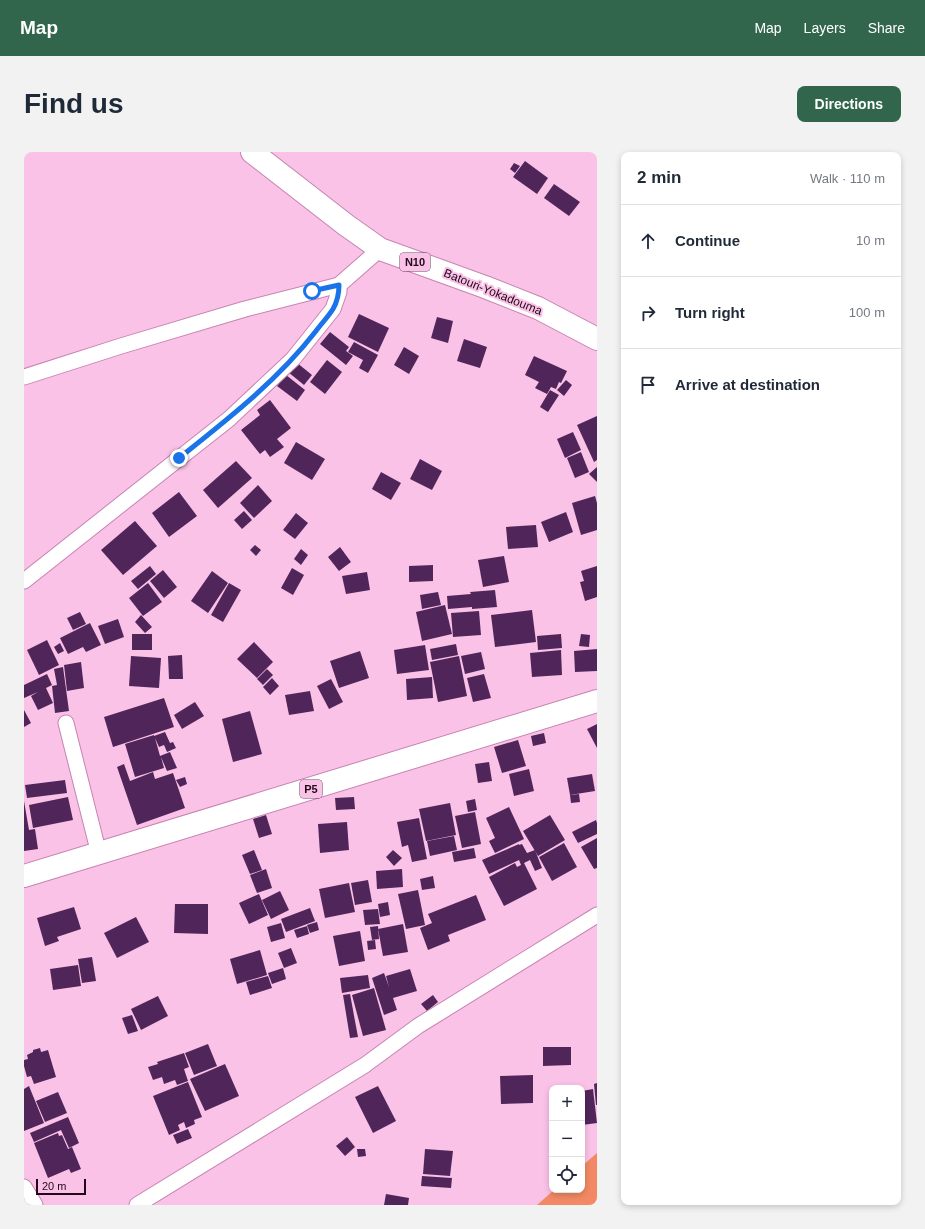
<!DOCTYPE html>
<html lang="en">
<head>
<meta charset="utf-8">
<style>
  body { margin:0; font-family:Helvetica,sans-serif; background:#f2f2f3; color:#1f2937 }
  .controls { position:absolute; right:12px; bottom:12px; display:grid; overflow:hidden; border-radius:8px; box-shadow:0 2px 6px #0003 }
  .controls button { width:36px; height:36px; display:grid; place-items:center; padding:0; border:0; border-bottom:1px solid #e0e1e3; background:#fff; color:#1f2937; font:20px sans-serif }
  .scale { position:absolute; left:12px; bottom:10px; width:50px; box-sizing:border-box; padding-left:4px; border:2px solid #21091a; border-top:0; font-size:11px; line-height:14px; white-space:nowrap; color:#21091a; -webkit-text-stroke:3px #fbc2e7; paint-order:stroke }
  .stop { position:absolute; width:12px; height:12px; margin:-9px; border:3px solid #1a73e8; border-radius:50%; background:#fff }
  .stop.end { background:#1a73e8; border-color:#fff; box-shadow:0 1px 4px #0008 }
  .list { margin:0; padding:0; list-style:none }
  h2 { display:flex; justify-content:space-between; align-items:center; height:52px; margin:0; padding:0 16px; font-size:17px }
  h2 small { font-size:13px; font-weight:400; color:#747a83 }
  .list li { display:grid; grid-template-columns:26px 1fr auto; gap:12px; align-items:center; box-sizing:border-box; height:72px; padding:0 16px; border-top:1px solid #e0e1e3 }
  .list b { display:block; font-size:15px; white-space:nowrap }
  .list em { font-size:13px; font-style:normal; color:#747a83 }
  .icon { flex:none; width:22px; height:22px; fill:none; stroke:currentColor; stroke-width:2; stroke-linecap:round; stroke-linejoin:round }
  .map { position:relative; flex:none; width:573px; height:1053px; overflow:hidden; border-radius:8px }
  header { display:flex; align-items:center; gap:24px; box-sizing:border-box; height:56px; padding:0 20px; background:#31664c; color:#fff }
  header strong { font-size:19px }
  nav { display:flex; gap:22px; margin-inline-start:auto; font-size:14px }
  .intro { display:flex; align-items:center; justify-content:space-between; box-sizing:border-box; height:96px; padding:0 24px }
  h1 { margin:0; font-size:28px }
  .button { padding:10px 18px; border-radius:8px; background:#31664c; color:#fff; font-size:14px; font-weight:700 }
  main { display:flex; gap:24px; padding:0 24px }
  aside { flex:1; background:#fff; border-radius:8px; box-shadow:0 2px 6px #0003 }
  .map>svg:first-child { display:block }
</style>
</head>
<body>
<header>
<strong>Map</strong>
<nav><a>Map</a><a>Layers</a><a>Share</a></nav>
</header>
<div class="intro"><h1>Find us</h1><a class="button">Directions</a></div>
<main>
<div class="map">
<svg width="573" height="1053" viewBox="0 0 573 1053">
  <rect width="100%" height="100%" fill="#fbc2e7"/>
  <!-- green -->
  <path fill="#f28964" d="M573 1001V1053H513L530 1038H558V1014Z"/>
  <!-- building -->
  <g fill="#50265a">
    <path d="M501 9 524 26 513 42 489 25Z"/>
    <path d="M490 11 496 14 491 21 486 17Z"/>
    <path d="M530 32 556 50 545 64 520 46Z"/>
    <path d="M335 162 365 176 354 200 324 185Z"/>
    <path d="M413 165 429 169 424 191 407 186Z"/>
    <path d="M306 180 325 195 322 199 329 204 322 213 296 192Z"/>
    <path d="M440 187 463 195 456 216 433 209Z"/>
    <path d="M330 190 354 203 344 221 335 216 339 208 324 200Z"/>
    <path d="M380 195 395 204 385 222 370 213Z"/>
    <path d="M510 204 543 219 537 231 535 230 532 237 527 235 523 242 511 236 515 230 501 223Z"/>
    <path d="M303 208 318 220 301 242 286 230Z"/>
    <path d="M272 210 288 223 280 233 264 220Z"/>
    <path d="M262 223 281 238 273 249 253 234Z"/>
    <path d="M542 228 548 233 540 244 533 238Z"/>
    <path d="M526 238 535 243 524 260 516 255Z"/>
    <path d="M246 248 267 276 253 287 260 295 246 305 241 298 236 302 217 278 236 263 233 258Z"/>
    <path d="M573 264V308L570 310 553 273Z"/>
    <path d="M549 280 557 298 541 306 533 287Z"/>
    <path d="M272 290 301 307 288 328 260 311Z"/>
    <path d="M557 300 565 320 551 326 543 306Z"/>
    <path d="M396 307 418 319 408 338 386 327Z"/>
    <path d="M212 309 228 326 194 356 179 338Z"/>
    <path d="M573 315V330L565 322Z"/>
    <path d="M357 320 377 331 367 348 348 337Z"/>
    <path d="M234 333 248 349 230 366 216 351Z"/>
    <path d="M155 340 173 364 145 385 128 361Z"/>
    <path d="M571 344 573 351V378L557 383 548 351Z"/>
    <path d="M220 359 228 368 218 377 210 368Z"/>
    <path d="M542 360 549 380 525 390 517 370Z"/>
    <path d="M272 361 284 371 271 387 259 378Z"/>
    <path d="M111 369 133 394 99 423 77 398Z"/>
    <path d="M512 373 514 395 484 397 482 375Z"/>
    <path d="M231 393 237 398 232 404 226 398Z"/>
    <path d="M316 395 327 410 315 419 304 405Z"/>
    <path d="M277 397 284 403 277 413 270 407Z"/>
    <path d="M480 404 485 430 459 435 454 408Z"/>
    <path d="M409 413V429L385 430V414Z"/>
    <path d="M126 414 132 422 114 437 107 429Z"/>
    <path d="M573 414V445L561 449 556 430 560 429 557 419Z"/>
    <path d="M268 416 280 423 269 443 257 436Z"/>
    <path d="M139 418 153 435 140 446 126 429Z"/>
    <path d="M188 419 204 431 184 461 167 449Z"/>
    <path d="M343 420 346 438 322 442 318 424Z"/>
    <path d="M124 431 138 450 119 464 105 446Z"/>
    <path d="M205 431 217 438 199 470 187 463Z"/>
    <path d="M471 438 473 455 448 457V455L424 457 423 444 447 442 446 440Z"/>
    <path d="M414 440 417 453 398 457 396 443Z"/>
    <path d="M421 453 428 482 398 489 392 460Z"/>
    <path d="M508 458 512 490 471 495 467 463Z"/>
    <path d="M455 459 457 483 429 485 427 461Z"/>
    <path d="M56 460 62 472 49 478 43 466Z"/>
    <path d="M117 463 128 475 121 481 111 470Z"/>
    <path d="M94 467 100 485 81 492 74 474Z"/>
    <path d="M66 471 77 493 62 500 59 495 44 502 36 486Z"/>
    <rect x="108" y="482" width="20" height="16"/>
    <path d="M537 482 538 496 514 498 513 484Z"/>
    <path d="M557 482 566 483 565 495 555 494Z"/>
    <path d="M23 488 35 513 15 523 3 498Z"/>
    <path d="M230 490 249 510 233 526 213 507Z"/>
    <path d="M36 491 40 499 34 502 30 495Z"/>
    <path d="M432 492 434 503 408 508 406 497Z"/>
    <path d="M401 493 405 518 373 522 370 498Z"/>
    <path d="M573 497V519L551 520 550 499Z"/>
    <path d="M537 498 538 523 508 525 506 501Z"/>
    <path d="M336 499 345 526 315 536 306 509Z"/>
    <path d="M457 500 461 517 441 522 437 504Z"/>
    <path d="M158 503 159 527H145L144 504Z"/>
    <path d="M107 504 137 506 135 536 105 534Z"/>
    <path d="M435 504 443 544 414 550 406 510Z"/>
    <path d="M57 510 60 536 43 539 40 513Z"/>
    <path d="M39 515 45 559 31 561 28 534 33 533 30 517Z"/>
    <path d="M243 517 249 523 239 533 233 527Z"/>
    <path d="M23 522 28 533 22 536 29 551 14 558 7 544 14 540 0 546V533Z"/>
    <path d="M460 522 467 546 449 550 443 526Z"/>
    <path d="M408 525 409 546 383 548 382 527Z"/>
    <path d="M248 526 255 534 246 543 239 535Z"/>
    <path d="M307 527 319 550 305 557 293 534Z"/>
    <path d="M286 539 290 559 265 563 261 543Z"/>
    <path d="M140 546 150 575 89 595 80 565Z"/>
    <path d="M171 550 180 564 158 577 150 563Z"/>
    <path d="M0 558 7 571 0 575Z"/>
    <path d="M226 559 238 602 209 610 198 567Z"/>
    <path d="M573 572V596L563 577Z"/>
    <path d="M141 580 146 591 149 590 152 596 143 600 140 593 135 595 131 586 136 604 146 600 153 616 143 619 137 605 140 616 111 625 101 592 130 583V584Z"/>
    <path d="M520 581 522 591 509 594 507 584Z"/>
    <path d="M494 588 502 614 478 621 470 595Z"/>
    <path d="M465 610 468 629 454 631 451 612Z"/>
    <path d="M100 612 106 629 129 620 131 627 149 621 161 656 113 673 93 615Z"/>
    <path d="M505 617 510 639 490 644 485 622Z"/>
    <path d="M568 622 571 639 546 643 543 626Z"/>
    <path d="M161 625 163 632 156 635 152 628Z"/>
    <path d="M41 628 43 641 3 646 1 633Z"/>
    <path d="M555 642 556 650 547 651 546 643Z"/>
    <path d="M44 645 49 668 9 676 5 653Z"/>
    <path d="M330 645 331 657 312 658 311 646Z"/>
    <path d="M451 647 453 658 444 660 442 649Z"/>
    <path d="M0 649 5 678 11 677 14 697 0 699Z"/>
    <path d="M426 651 432 683 402 689 395 657Z"/>
    <path d="M485 655 500 687 471 701 465 689 471 686 462 666Z"/>
    <path d="M451 660 457 692 438 696 431 664Z"/>
    <path d="M242 663 248 682 235 686 229 667Z"/>
    <path d="M526 663 541 688 514 704 499 679Z"/>
    <path d="M395 666 403 707 388 710 384 693 378 695 373 670Z"/>
    <path d="M572 668 573 671V682L554 691 548 680Z"/>
    <path d="M323 670 325 698 296 701 294 672Z"/>
    <path d="M430 684 433 698 406 704 403 689Z"/>
    <path d="M573 686V716L570 717 557 695Z"/>
    <path d="M540 691 553 715 528 729 515 705Z"/>
    <path d="M495 692V693L498 692 503 701 511 698 518 716 511 719 506 708 500 711 513 737 480 754 465 725 491 711 493 715 497 713 495 708 465 722 458 708Z"/>
    <path d="M450 696 452 706 430 710 428 700Z"/>
    <path d="M230 698 238 718 226 722 218 703Z"/>
    <path d="M369 698 378 706 370 714 362 705Z"/>
    <path d="M242 717 248 736 233 741 226 723Z"/>
    <path d="M378 717 379 735 353 737 352 719Z"/>
    <path d="M409 724 411 736 398 738 396 727Z"/>
    <path d="M344 728 348 750 331 753 327 731Z"/>
    <path d="M325 731 331 760 301 766 295 737Z"/>
    <path d="M394 738 401 773 382 777 374 742Z"/>
    <path d="M256 739 265 758 247 767 238 748Z"/>
    <path d="M235 742 244 763 225 772 215 751Z"/>
    <path d="M452 743 462 768 424 783 426 789 404 798 396 776 408 771 404 762Z"/>
    <path d="M364 750 366 763 356 765 354 752Z"/>
    <path d="M151 752H184V782L150 781Z"/>
    <path d="M50 755 57 777 33 785 35 789 21 794 13 766Z"/>
    <path d="M286 756 291 769 262 780 257 767Z"/>
    <path d="M354 757 356 772 341 773 339 758Z"/>
    <path d="M112 765 125 790 93 806 80 781Z"/>
    <path d="M293 770 295 778 286 781 283 773Z"/>
    <path d="M257 771 261 786 247 790 243 775Z"/>
    <path d="M379 772 384 800 359 804 354 777Z"/>
    <path d="M283 774 285 782 273 786 270 778Z"/>
    <path d="M354 774 355 787 348 788 346 775Z"/>
    <path d="M336 779 341 809 315 814 309 784Z"/>
    <path d="M351 788 352 797 344 798 343 789Z"/>
    <path d="M267 796 273 811 260 816 254 801Z"/>
    <path d="M236 798 243 823 213 832 206 807Z"/>
    <path d="M68 805 72 829 58 831 54 807Z"/>
    <path d="M54 813 57 834 29 838 26 817Z"/>
    <path d="M259 816 262 827 248 832 244 821Z"/>
    <path d="M386 817 393 839 369 846 373 858 360 863 348 826 360 821 365 835 362 824Z"/>
    <path d="M344 823 346 836 318 841 316 826Z"/>
    <path d="M244 824 248 836 226 843 222 830Z"/>
    <path d="M350 836 362 878 339 884 328 843Z"/>
    <path d="M326 842 334 885 326 886 319 843Z"/>
    <path d="M409 843 414 850 403 859 397 852Z"/>
    <path d="M134 844 144 864 117 878 107 857Z"/>
    <path d="M108 863 114 879 104 882 98 866Z"/>
    <path d="M184 892 193 914 170 923 161 901Z"/>
    <path d="M519 895H547V913L519 914Z"/>
    <path d="M16 896 17 900 24 898 32 925 10 932 7 924 3 925 0 914V908L4 907 3 903 9 900V898Z"/>
    <path d="M160 901 165 915 160 917 164 929 153 933 151 928 140 932 138 925 129 928 124 915 134 912 133 910Z"/>
    <path d="M201 912 215 944 181 959 166 927Z"/>
    <path d="M509 923V951L477 952 476 924Z"/>
    <path d="M164 930 178 965 170 968 171 972 162 976 160 970 154 973 156 978 145 983 129 944Z"/>
    <path d="M573 931V953H572L570 932Z"/>
    <path d="M5 934 20 971 0 979V937Z"/>
    <path d="M354 934 372 969 349 981 331 945Z"/>
    <path d="M569 937 573 971 558 973V939Z"/>
    <path d="M34 940 43 961 21 970 12 949Z"/>
    <path d="M44 965 55 991 45 996 37 978 10 990 6 981Z"/>
    <path d="M164 977 168 986 153 992 149 983Z"/>
    <path d="M34 981 35 984 38 983 44 997 48 995 57 1017 47 1021 45 1017 24 1026 10 991Z"/>
    <path d="M323 985 331 995 321 1004 312 994Z"/>
    <path d="M333 997H341L342 1004 334 1005Z"/>
    <path d="M401 997 429 999 426 1024 399 1022Z"/>
    <path d="M398 1024 428 1026 427 1036 397 1034Z"/>
    <path d="M362 1042 385 1046 384 1053H360Z"/>
  </g>
  <g fill="none" stroke-linecap="round" stroke-linejoin="round">
    <!-- street casing -->
    <g stroke="#c684b0" stroke-width="17">
      <g id="street">
        <path d="M0 225 97 194 221 157 315 133 356 97"/>
        <path d="M0 429 205 267 269 207 309 157 315 140V133"/>
        <path d="M42 571 75 702"/>
        <path d="M0 1035 11 1053"/>
        <path d="M113 1053 341 913 394 874 573 763"/>
      </g>
    </g>
    <!-- primary casing -->
    <g stroke="#c684b0" stroke-width="24">
      <path id="primary" d="M0 724 573 549"/>
    </g>
    <!-- highway casing -->
    <g stroke="#c684b0" stroke-width="24">
      <path id="highway" d="M228 0 322 73 356 97 461 135 514 156 573 187"/>
    </g>
    <!-- street -->
    <use href="#street" stroke="#fff" stroke-width="15"/>
    <!-- primary -->
    <use href="#primary" stroke="#fff" stroke-width="22"/>
    <!-- highway -->
    <use href="#highway" stroke="#fff" stroke-width="22"/>
  </g>
  <g fill="none" stroke-linecap="round" stroke-linejoin="round">
    <!-- route -->
    <path stroke="#1a73e8" stroke-width="5" d="M155 306C204 267 254 228 292 179 297 172 304 165 309 157 313 150 315 141 315 133L288 139"/>
  </g>
  <g text-anchor="middle" dominant-baseline="central" stroke-width="4" stroke-linejoin="round" paint-order="stroke">
    <!-- shield labels -->
    <g fill="#fbc2e7" stroke="#624058" stroke-width="1">
      <rect x="376" y="101" width="30" height="18" rx="3"/>
      <rect x="276" y="628" width="22" height="18" rx="3"/>
    </g>
    <g font-size="11" font-weight="bold" fill="#21091a">
      <text x="391" y="110">N10</text>
      <text x="287" y="637">P5</text>
    </g>
    <!-- street labels -->
    <g font-size="12" fill="#21091a" stroke="#fbc2e7">
      <text transform="translate(469 140) rotate(22)">Batouri-Yokadouma</text>
    </g>
  </g>
</svg>
<div class="controls">
<button>+</button>
<button>−</button>
<button><svg class="icon" aria-label="locate" viewBox="0 0 24 24"><circle cx="12" cy="12" r="6"/><path d="M12 2v4M12 18v4M2 12h4M18 12h4"/></svg></button>
</div>
<div class="scale">20 m</div>
<div class="stop" style="left:288px;top:139px"></div>
<div class="stop end" style="left:155px;top:306px"></div>
</div>
<aside>
<h2>2 min<small>Walk · 110 m</small></h2>
<ul class="list">
<li><svg class="icon" aria-label="ahead" viewBox="0 0 24 24"><path d="M12 20V5M6 11l6-6 6 6"/></svg><div><b>Continue</b></div><em>10 m</em></li>
<li><svg class="icon" aria-label="right" viewBox="0 0 24 24"><path d="M7 20v-9h11M14 6l5 5-5 5"/></svg><div><b>Turn right</b></div><em>100 m</em></li>
<li><svg class="icon" aria-label="arrive" viewBox="0 0 24 24"><path d="M6 21V4h12l-3 4 3 4H6"/></svg><div><b>Arrive at destination</b></div></li>
</ul>
</aside>
</main>
</body>
</html>
